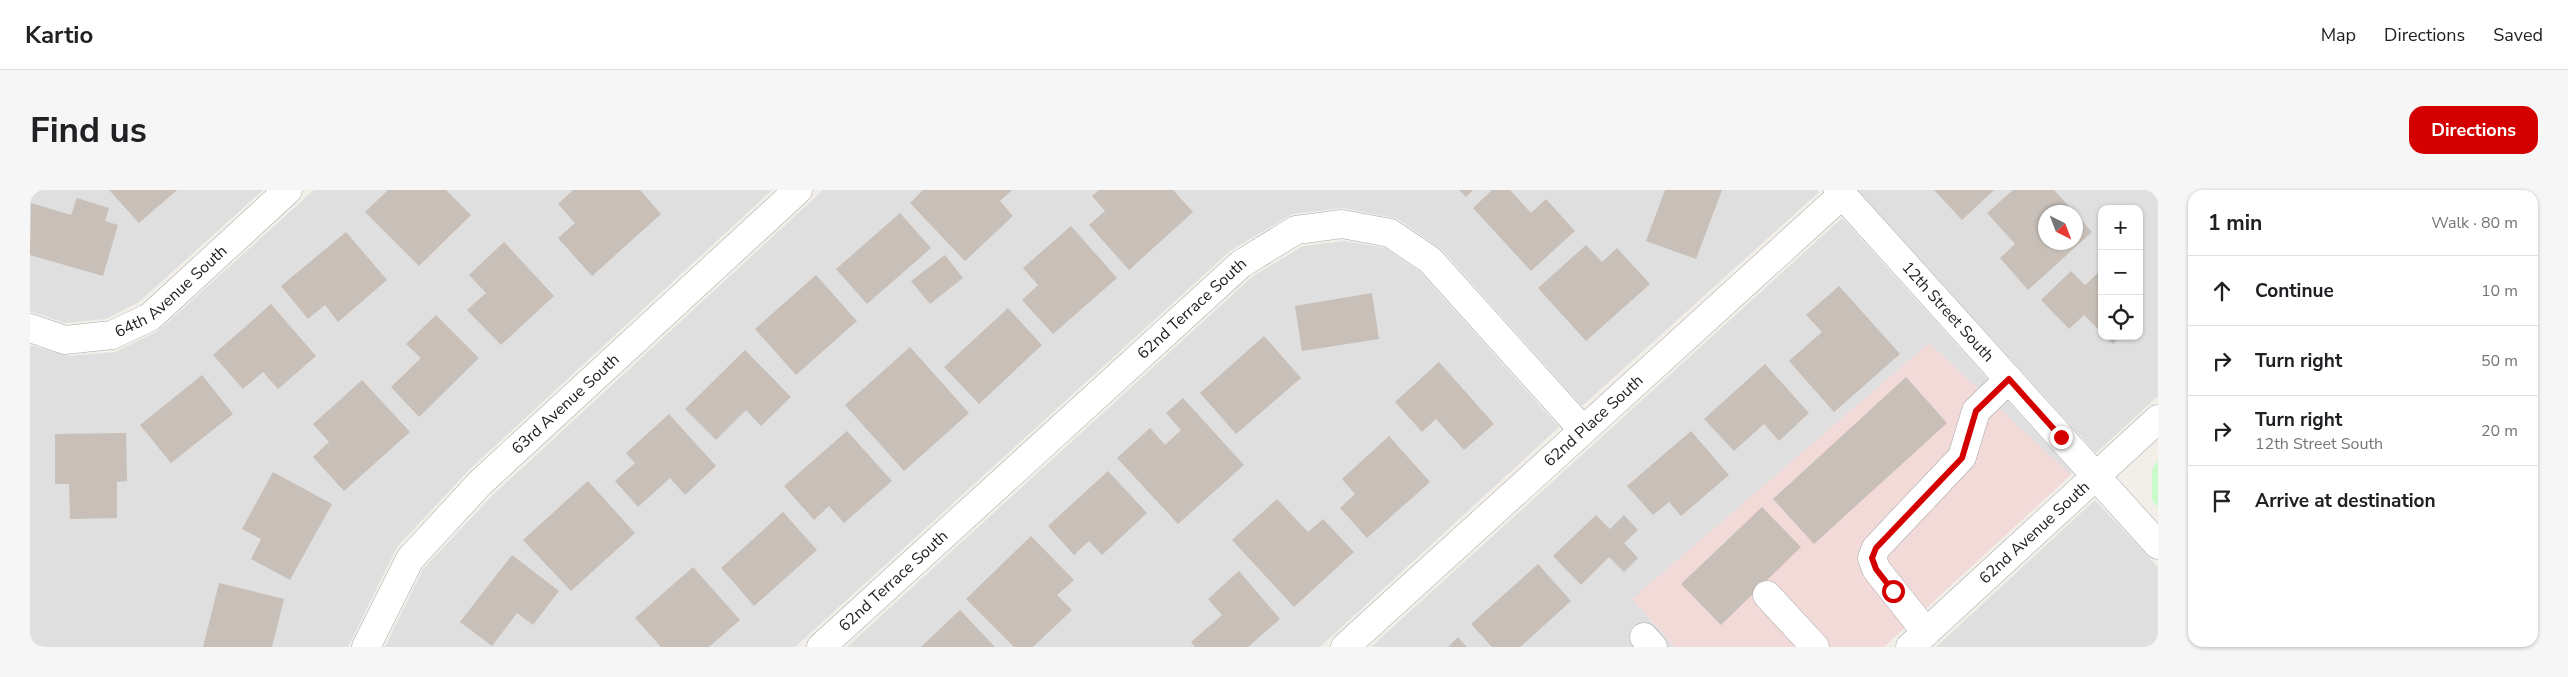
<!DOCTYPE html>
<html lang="en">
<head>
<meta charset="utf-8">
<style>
  body { margin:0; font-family:"Nunito Sans",sans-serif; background:#f6f6f6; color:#202124 }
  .controls { position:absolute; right:15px; top:15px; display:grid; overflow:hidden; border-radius:10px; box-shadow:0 1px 4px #0004 }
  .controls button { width:45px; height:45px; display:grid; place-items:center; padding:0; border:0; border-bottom:1px solid #e0e0e0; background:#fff; color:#202124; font:25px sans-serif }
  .compass { position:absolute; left:2008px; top:15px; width:45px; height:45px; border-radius:50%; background:#fff; box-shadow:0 1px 4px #0004; rotate:138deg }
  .stop { position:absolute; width:15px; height:15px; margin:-11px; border:4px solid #d40000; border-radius:50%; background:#fff }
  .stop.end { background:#d40000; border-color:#fff; box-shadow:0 1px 5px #0008 }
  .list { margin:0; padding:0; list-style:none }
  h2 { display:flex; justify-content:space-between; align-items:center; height:65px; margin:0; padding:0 20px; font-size:21px }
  h2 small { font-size:16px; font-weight:400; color:#757577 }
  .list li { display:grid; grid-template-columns:32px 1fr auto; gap:15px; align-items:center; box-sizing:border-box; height:70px; padding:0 20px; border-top:1px solid #e0e0e0 }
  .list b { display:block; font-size:19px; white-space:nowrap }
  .list p { margin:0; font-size:16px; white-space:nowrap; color:#757577 }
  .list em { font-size:16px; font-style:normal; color:#757577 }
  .icon { flex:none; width:28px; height:28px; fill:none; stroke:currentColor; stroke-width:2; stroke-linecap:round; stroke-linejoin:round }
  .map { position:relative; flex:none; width:2128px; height:457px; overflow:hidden; border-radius:15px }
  header { display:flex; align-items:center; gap:30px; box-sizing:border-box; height:70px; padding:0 25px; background:#fff; border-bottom:1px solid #e0e0e0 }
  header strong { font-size:24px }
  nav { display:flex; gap:28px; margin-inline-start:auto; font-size:18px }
  .intro { display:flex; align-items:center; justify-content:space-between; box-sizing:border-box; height:120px; padding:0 30px }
  h1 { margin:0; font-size:35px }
  .button { padding:12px 22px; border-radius:15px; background:#d40000; color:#fff; font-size:18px; font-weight:700 }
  main { display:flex; gap:30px; padding:0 30px }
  aside { flex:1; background:#fff; border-radius:15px; box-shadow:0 1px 4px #0004 }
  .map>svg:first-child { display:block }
</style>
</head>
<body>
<header>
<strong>Kartio</strong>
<nav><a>Map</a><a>Directions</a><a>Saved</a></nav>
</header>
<div class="intro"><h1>Find us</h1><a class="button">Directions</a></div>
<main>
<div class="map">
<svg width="2128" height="457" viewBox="0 0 2128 457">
  <rect width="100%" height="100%" fill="#f2efe9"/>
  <!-- residential -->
  <g fill="#e0dfdf" fill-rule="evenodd">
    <path d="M0 0H233L109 112 76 129 35 133 0 121Z"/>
    <path d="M284 0H742L439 280 367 357 318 457H0V155L38 166 85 162 128 141Z"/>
    <path d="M793 0H1787L1789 2 1552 216 1412 60 1368 29 1313 18 1262 24 1200 61 765 457H355L393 379 463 305Z"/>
    <path d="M1827 0H2128V206L2066 263ZM2072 19H2109V146H2072ZM2016 22H2046V52H2016Z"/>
    <path d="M1812 28 2043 283 1602 409 1645 457H1341Z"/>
    <path d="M1314 51 1355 58 1390 82 1529 237 1290 457H817L1222 87 1273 56Z"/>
    <path d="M2065 310 2128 377V457H1906Z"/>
  </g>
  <!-- commercial -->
  <path fill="#f2dad9" d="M1899 153 2041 285 1854 457H1645L1602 409Z"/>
  <!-- park -->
  <path fill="#c8facc" d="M2128 270V317L2122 310V279Z"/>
  <!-- building -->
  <g fill="#c7bfb8">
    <path d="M79 0H147L109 33Z"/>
    <path d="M358 0H416L441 25 389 76 335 22Z"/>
    <path d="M543 0H610L631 24 562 86 528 48 545 33 528 14Z"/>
    <path d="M893 0H982L970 11 983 26 935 71 880 13Z"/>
    <path d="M1069 0H1143L1163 22 1099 80 1059 35 1075 21 1062 6Z"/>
    <path d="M1429 0H1443L1436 7Z"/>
    <path d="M1462 0H1480L1501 23 1516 9 1545 41 1501 81 1443 18Z"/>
    <path d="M1635 0H1692L1666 69 1616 51Z"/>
    <path d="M1904 0H1964L1932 30Z"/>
    <path d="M1983 0H2024L2044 22H2016V52H2046V24L2062 42 1998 100 1970 68 1985 54 1957 23Z"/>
    <path d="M47 8 79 18 75 31 88 35 73 86 0 65 1 13 41 25Z"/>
    <path d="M870 23 901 58 837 114 806 79Z"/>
    <path d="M1041 36 1087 88 1023 144 992 110 1008 95 993 78Z"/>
    <path d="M316 42 357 90 308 132 295 115 278 129 251 96Z"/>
    <path d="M474 52 524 106 471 155 437 120 456 103 439 85Z"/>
    <path d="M1556 55 1572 72 1587 58 1620 94 1556 151 1508 98Z"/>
    <path d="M915 65 933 88 900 114 881 91Z"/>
    <path d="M2041 81 2055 95 2070 81 2072 82V143L2054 125 2039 139 2011 110Z"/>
    <path d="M786 85 827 131 766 185 725 139Z"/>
    <path d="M1809 96 1870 164 1804 222 1759 171 1792 142 1776 125Z"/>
    <path d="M1342 103 1349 149 1272 161 1265 116Z"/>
    <path d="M241 114 286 166 248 199 233 182 213 199 183 165Z"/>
    <path d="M978 118 1012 155 949 214 914 177Z"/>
    <path d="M406 125 449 168 389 227 361 197 391 168 376 154Z"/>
    <path d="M1234 146 1271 188 1206 244 1170 203Z"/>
    <path d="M2075 146H2090L2083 154Z"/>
    <path d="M880 157 939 223 874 281 815 215Z"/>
    <path d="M715 160 761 207 731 236 716 220 686 250 655 219Z"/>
    <path d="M1409 172 1464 234 1434 260 1406 229 1392 242 1365 212Z"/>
    <path d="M1735 174 1779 223 1749 251 1734 234 1704 261 1674 229Z"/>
    <path d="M172 185 203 224 141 273 110 235Z"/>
    <path d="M1876 187 1917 233 1784 354 1743 309Z"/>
    <path d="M332 190 380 242 314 301 283 267 299 252 283 234Z"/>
    <path d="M1153 208 1214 275 1148 334 1087 268 1120 238 1135 255 1151 240 1136 223Z"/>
    <path d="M639 224 686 276 655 305 640 288 608 317 585 291 605 273 596 263Z"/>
    <path d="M817 241 862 291 814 333 799 316 784 330 754 296Z"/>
    <path d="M1661 241 1699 285 1651 326 1639 312 1623 325 1597 296Z"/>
    <path d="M96 243 97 291 87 292V328L40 329 39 294H25V244Z"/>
    <path d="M1359 246 1400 292 1337 348 1310 318 1325 304 1312 289Z"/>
    <path d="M1078 281 1117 323 1072 365 1059 351 1044 365 1018 336Z"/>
    <path d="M243 282 302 314 260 390 221 369 231 349 212 339Z"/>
    <path d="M558 291 605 343 541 401 493 350Z"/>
    <path d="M1247 309 1278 342 1293 329 1324 362 1264 417 1202 350Z"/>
    <path d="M1732 317 1771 357 1691 435 1651 394Z"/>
    <path d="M753 322 787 360 724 416 691 378Z"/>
    <path d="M1566 325 1580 339 1594 325 1608 340 1594 353 1608 368 1594 382 1579 367 1551 395 1523 366Z"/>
    <path d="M1001 346 1044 390 1027 405 1042 420 1003 457H984L936 409Z"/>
    <path d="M482 365 529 401 503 435 487 423 462 456 430 432Z"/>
    <path d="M1508 374 1541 411 1490 457H1462L1441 434Z"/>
    <path d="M663 377 710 430 679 457H631L605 428Z"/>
    <path d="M1209 381 1250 429 1218 457H1165L1161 452 1192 425 1178 409Z"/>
    <path d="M189 393 254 409 242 457H173Z"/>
    <path d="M930 420 965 457H891Z"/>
    <path d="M1428 447 1437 457H1418Z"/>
  </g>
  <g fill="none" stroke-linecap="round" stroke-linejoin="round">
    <!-- minor casing -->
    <g stroke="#a9a9a9" stroke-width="29">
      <g id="minor">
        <path id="s1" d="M1808 0 2128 355"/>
        <path id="s2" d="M0 138 35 150 82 145 120 127 258 0"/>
        <path d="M1737 405 1785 457"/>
        <path d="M1896 442 1846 379 1842 368 1846 358 1932 267 1946 221 1979 189"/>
        <path d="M1614 447 1623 457"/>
        <path id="s3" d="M336 457 380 369 450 293 768 0"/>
        <path id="s4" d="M791 457 1211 74 1266 40 1312 34 1360 43 1400 70 1553 240"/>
        <path id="s5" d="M1315 457 1812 5"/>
        <path id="s6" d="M1880 457 2128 229"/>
      </g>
    </g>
    <!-- minor -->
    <use href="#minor" stroke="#fff" stroke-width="28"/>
  </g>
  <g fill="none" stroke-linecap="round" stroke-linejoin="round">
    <!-- route -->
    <path stroke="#d40000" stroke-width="6" d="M1863 401 1846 379 1842 368 1846 358 1932 268 1946 221 1979 189 2031 247"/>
  </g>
  <g text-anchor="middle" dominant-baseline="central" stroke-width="4" stroke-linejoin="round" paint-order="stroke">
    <!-- street labels -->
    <g font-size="16" fill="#222" stroke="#fff">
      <text stroke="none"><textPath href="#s2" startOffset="158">64th Avenue South</textPath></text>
      <text stroke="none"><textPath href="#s4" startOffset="502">62nd Terrace South</textPath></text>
      <text stroke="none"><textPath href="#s1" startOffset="164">12th Street South</textPath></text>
      <text stroke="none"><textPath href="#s3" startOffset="318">63rd Avenue South</textPath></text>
      <text stroke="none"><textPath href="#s5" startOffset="336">62nd Place South</textPath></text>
      <text stroke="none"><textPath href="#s6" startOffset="169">62nd Avenue South</textPath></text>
      <text stroke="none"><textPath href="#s4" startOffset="98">62nd Terrace South</textPath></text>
    </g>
  </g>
</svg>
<div class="controls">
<button>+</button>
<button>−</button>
<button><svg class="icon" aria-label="locate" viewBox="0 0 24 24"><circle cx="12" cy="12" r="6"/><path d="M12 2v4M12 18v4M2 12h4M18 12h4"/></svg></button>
</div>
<svg class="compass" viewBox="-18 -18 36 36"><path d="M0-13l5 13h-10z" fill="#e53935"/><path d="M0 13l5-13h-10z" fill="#757577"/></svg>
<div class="stop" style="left:1863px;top:401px"></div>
<div class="stop end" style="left:2031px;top:247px"></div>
</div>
<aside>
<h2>1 min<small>Walk · 80 m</small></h2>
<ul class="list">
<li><svg class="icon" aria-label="ahead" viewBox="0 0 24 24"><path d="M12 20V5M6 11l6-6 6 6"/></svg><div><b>Continue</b></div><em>10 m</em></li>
<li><svg class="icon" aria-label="right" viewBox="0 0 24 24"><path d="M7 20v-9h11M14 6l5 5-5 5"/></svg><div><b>Turn right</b></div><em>50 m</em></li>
<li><svg class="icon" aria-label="right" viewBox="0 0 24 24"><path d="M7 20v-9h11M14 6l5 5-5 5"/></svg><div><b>Turn right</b><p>12th Street South</p></div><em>20 m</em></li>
<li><svg class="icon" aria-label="arrive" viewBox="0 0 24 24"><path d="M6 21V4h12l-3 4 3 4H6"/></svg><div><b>Arrive at destination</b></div></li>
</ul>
</aside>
</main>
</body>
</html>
